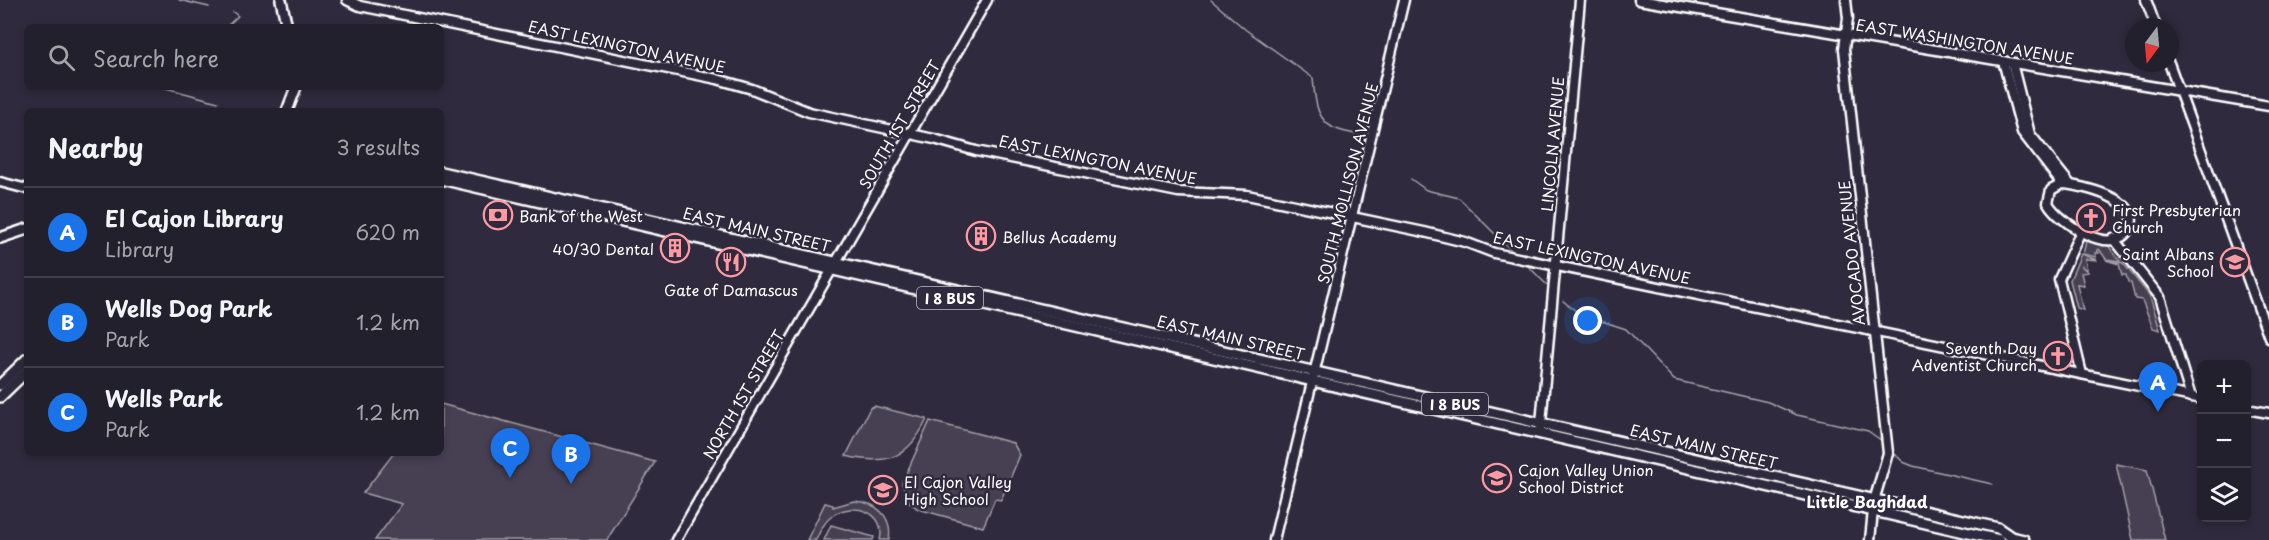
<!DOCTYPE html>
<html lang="en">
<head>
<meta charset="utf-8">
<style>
  body { margin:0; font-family:"Playpen Sans",sans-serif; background:#2f2d3a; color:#f1f3f6 }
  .controls { position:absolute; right:18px; bottom:18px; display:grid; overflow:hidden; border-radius:9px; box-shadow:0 3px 9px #0003 }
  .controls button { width:54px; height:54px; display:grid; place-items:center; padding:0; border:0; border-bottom:2px solid #403e4a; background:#23202e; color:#f1f3f6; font:30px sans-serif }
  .compass { position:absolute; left:2125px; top:18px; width:54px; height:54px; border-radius:50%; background:#23202e; box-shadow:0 3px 9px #0003; rotate:196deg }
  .you { position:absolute; left:1588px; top:321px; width:21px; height:21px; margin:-15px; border:4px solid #fff; border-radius:50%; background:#1a73e8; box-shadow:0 0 0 9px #1a73e833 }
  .badge { display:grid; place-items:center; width:39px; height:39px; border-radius:50%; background:#1a73e8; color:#fff; font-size:20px; font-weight:700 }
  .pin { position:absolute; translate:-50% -50px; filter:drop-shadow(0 2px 3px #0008) }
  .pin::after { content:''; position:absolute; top:32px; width:21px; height:18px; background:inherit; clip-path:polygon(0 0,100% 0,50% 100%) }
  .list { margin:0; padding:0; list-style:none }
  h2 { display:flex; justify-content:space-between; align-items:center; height:78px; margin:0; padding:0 24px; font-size:26px }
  h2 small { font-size:20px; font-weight:400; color:#a3a3aa }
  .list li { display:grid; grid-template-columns:39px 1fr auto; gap:18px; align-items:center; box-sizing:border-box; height:90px; padding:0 24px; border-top:2px solid #403e4a }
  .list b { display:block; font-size:22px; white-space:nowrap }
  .list p { margin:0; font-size:20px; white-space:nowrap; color:#a3a3aa }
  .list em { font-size:20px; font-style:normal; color:#a3a3aa }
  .icon { flex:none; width:33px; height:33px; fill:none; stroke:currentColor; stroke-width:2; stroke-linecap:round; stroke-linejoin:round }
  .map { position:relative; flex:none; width:2269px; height:540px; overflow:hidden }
  .search { position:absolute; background:#23202e; box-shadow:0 3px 9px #0003; left:24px; top:24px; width:420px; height:66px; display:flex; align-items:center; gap:15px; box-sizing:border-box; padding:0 21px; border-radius:9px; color:#a3a3aa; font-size:22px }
  .panel { position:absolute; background:#23202e; box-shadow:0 3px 9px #0003; left:24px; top:108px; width:420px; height:348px; border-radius:9px }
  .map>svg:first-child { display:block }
</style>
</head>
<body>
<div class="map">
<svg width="2269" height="540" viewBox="0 0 2269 540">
  <rect width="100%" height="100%" fill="#2f2a3d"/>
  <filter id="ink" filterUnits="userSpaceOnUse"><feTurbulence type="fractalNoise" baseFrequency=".0167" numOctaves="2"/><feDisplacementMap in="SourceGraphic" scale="12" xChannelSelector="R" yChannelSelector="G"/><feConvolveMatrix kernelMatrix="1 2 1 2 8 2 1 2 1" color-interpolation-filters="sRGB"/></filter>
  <g filter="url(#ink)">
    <!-- green -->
    <g fill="#464152" stroke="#a2a0a8" stroke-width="1.5">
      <path d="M2090 240 2107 244 2120 261 2106 259 2099 249 2097 250 2099 253H2095L2096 257 2083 254 2086 242Z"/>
      <path d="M2081 254 2097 260 2085 259 2087 270 2081 266 2088 272 2081 273 2084 285 2077 284 2083 310 2077 308 2070 280Z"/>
      <path d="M2106 260 2123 263 2150 296 2160 330 2153 328 2142 300 2135 299 2131 283 2128 282 2126 275H2122L2119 264Z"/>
      <path d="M441 404 655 462 607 540H375L402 504 363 493 394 453H441Z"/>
      <path d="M874 406 927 419C909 458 887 466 846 456L870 408Z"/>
      <path d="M930 421 1013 443 1020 455 1001 500 995 499 983 527 918 509 909 502 902 483Z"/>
      <path d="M2116 464 2147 470 2165 540H2133Z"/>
      <path d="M854 501C877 502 893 517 889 540H880C887 511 852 501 832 516 824 522 820 531 816 540H807L825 503 833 505V507Z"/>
      <path d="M831 525 874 537 873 540H824Z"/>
    </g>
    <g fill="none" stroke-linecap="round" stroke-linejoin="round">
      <!-- stream -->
      <g stroke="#a7a6ad" stroke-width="1.5">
        <path d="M179 0 209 7"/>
        <path d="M1211 0 1246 30 1313 78C1315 98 1315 123 1339 130 1347 133 1354 133 1362 136"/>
        <path d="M226 27 238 16 233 12"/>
        <path d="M162 87 218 102"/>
        <path d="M1411 179 1426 190 1459 198 1512 251"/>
        <path d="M1528 266 1547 285"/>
        <path d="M1563 301 1580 314 1626 329 1674 380 1768 402 1797 415 1868 431 1882 441"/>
        <path d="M1892 451 1903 462 1913 466 1992 484"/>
      </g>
      <!-- secondary casing -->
      <g stroke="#fff" stroke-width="13">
        <g id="secondary">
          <path d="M347 0 360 6 717 79 752 89 809 112 934 139 976 151 1178 192 1247 195 1424 232 1465 242 1494 253 2202 399"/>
          <path d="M1639 0 2269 106"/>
          <path d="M1846 0 1848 18 1844 49 1888 453 1874 501 1870 540"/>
          <path d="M2146 0 2156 27"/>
          <path d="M2003 61 2022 132 2062 184"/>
          <path d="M2012 63 2030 134 2070 184"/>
          <path d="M2169 63 2269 337"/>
          <path d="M0 182 27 189"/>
          <path d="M2062 184C2080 185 2146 200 2129 229 2112 259 2059 222 2048 203L2051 190Z"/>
          <path d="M2080 233 2059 279 2082 374"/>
          <path d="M2113 238 2160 297 2191 397"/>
          <path d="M2246 409 2269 413"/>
          <path d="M1540 434 1580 0"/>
          <path d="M676 540 987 0"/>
          <path d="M1274 540 1404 0"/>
        </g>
      </g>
      <!-- primary casing -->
      <g stroke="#fff" stroke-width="14">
        <g id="primary">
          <path d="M281 0 287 27"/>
          <path d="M287 111 296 87"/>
          <path d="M441 172 1998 528 2011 537 2024 540"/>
          <path d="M441 179 1999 540"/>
          <path d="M0 238 27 229"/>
          <path d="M0 385 27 359"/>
          <path d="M0 397 27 371"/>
        </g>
      </g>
      <!-- secondary -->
      <use href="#secondary" stroke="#2f2a3d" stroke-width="8"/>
      <!-- primary -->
      <use href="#primary" stroke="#2f2a3d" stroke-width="9"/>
    </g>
  </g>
  <!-- icons -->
  <defs>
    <g id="bank-ring" transform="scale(1.5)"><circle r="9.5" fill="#2f2a3d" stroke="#ff9aa2" stroke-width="1.5"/><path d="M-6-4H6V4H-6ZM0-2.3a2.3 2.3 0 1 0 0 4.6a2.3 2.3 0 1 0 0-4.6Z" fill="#ff9aa2"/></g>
    <g id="church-ring" transform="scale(1.5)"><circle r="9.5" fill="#2f2a3d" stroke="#ff9aa2" stroke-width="1.5"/><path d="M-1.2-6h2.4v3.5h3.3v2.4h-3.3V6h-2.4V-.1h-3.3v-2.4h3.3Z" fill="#ff9aa2"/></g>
    <g id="building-ring" transform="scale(1.5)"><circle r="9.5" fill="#2f2a3d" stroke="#ff9aa2" stroke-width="1.5"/><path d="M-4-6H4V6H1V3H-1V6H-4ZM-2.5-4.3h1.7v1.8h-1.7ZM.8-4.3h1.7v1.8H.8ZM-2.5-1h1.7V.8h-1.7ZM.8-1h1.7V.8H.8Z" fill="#ff9aa2"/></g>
    <g id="restaurant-ring" transform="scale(1.5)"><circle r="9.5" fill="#2f2a3d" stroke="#ff9aa2" stroke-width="1.5"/><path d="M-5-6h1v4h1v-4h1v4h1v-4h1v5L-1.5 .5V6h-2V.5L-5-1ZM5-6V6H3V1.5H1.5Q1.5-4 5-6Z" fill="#ff9aa2"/></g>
    <g id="school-ring" transform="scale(1.5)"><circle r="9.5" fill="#2f2a3d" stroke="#ff9aa2" stroke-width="1.5"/><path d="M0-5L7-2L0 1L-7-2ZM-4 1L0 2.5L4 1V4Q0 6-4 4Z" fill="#ff9aa2"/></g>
  </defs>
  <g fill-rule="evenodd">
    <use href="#bank-ring" x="498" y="215"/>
    <use href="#church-ring" x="2091" y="218"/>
    <use href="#building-ring" x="981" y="236"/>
    <use href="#building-ring" x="675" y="248"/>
    <use href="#restaurant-ring" x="731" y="262"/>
    <use href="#school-ring" x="2235" y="262"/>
    <use href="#church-ring" x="2058" y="356"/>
    <use href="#school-ring" x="1497" y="478"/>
    <use href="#school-ring" x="883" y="490"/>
  </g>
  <g text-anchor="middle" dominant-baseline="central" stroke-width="5" stroke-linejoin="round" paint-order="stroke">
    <!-- shield labels -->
    <g fill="#2f2a3d" stroke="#c1bfc5" stroke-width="1.5">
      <rect x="917" y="287" width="66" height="22" rx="4.5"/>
      <rect x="1422" y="393" width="66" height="22" rx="4.5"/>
    </g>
    <g font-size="14" font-weight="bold" fill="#fff">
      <text x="950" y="298">I 8 BUS</text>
      <text x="1455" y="404">I 8 BUS</text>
    </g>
    <!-- street labels -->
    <g font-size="15" fill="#fff" stroke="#2f2a3d">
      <text transform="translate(1965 41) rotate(9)">EAST WASHINGTON AVENUE</text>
      <text transform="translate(627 46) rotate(12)">EAST LEXINGTON AVENUE</text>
      <text transform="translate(899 124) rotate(-60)">SOUTH 1ST STREET</text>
      <text transform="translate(1552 144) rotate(-85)">LINCOLN AVENUE</text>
      <text transform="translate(1098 159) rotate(11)">EAST LEXINGTON AVENUE</text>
      <text transform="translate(1347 183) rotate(-76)">SOUTH MOLLISON AVENUE</text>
      <text transform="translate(757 229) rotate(13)">EAST MAIN STREET</text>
      <text transform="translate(1851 253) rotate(-96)">AVOCADO AVENUE</text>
      <text transform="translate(1592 257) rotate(12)">EAST LEXINGTON AVENUE</text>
      <text transform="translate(1231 337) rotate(13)">EAST MAIN STREET</text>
      <text transform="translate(743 394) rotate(-60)">NORTH 1ST STREET</text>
      <text transform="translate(1704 446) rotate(13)">EAST MAIN STREET</text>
    </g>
    <!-- poi labels -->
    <g font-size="15" fill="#fff" stroke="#2f2a3d" text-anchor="start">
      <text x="2112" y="209">First Presbyterian<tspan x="2112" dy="17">Church</tspan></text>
      <text x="519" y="215">Bank of the West</text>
      <text x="1002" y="236">Bellus Academy</text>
      <text x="654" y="248" text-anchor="end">40/30 Dental</text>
      <text x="2214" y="253" text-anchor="end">Saint Albans<tspan x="2214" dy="17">School</tspan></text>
      <text x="731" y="289" text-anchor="middle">Gate of Damascus</text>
      <text x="2037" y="347" text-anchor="end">Seventh Day<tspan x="2037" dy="17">Adventist Church</tspan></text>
      <text x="1518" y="469">Cajon Valley Union<tspan x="1518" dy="17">School District</tspan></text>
      <text x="904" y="481">El Cajon Valley<tspan x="904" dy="17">High School</tspan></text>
    </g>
    <!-- neighbourhood labels -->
    <g font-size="16" font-weight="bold" fill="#fff" stroke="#2f2a3d">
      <text x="1867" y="501">Little Baghdad</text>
    </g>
  </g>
</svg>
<div class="controls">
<button>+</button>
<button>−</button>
<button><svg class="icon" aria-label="layers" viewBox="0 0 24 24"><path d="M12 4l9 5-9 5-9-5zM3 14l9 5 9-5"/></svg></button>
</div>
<svg class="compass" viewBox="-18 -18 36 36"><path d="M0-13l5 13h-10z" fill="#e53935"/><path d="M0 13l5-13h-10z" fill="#a3a3aa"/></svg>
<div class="you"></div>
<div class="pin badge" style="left:2158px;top:412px">A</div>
<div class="pin badge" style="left:571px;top:484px">B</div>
<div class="pin badge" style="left:510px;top:478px">C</div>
<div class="search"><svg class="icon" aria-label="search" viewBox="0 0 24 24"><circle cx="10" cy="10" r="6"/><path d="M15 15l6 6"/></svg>Search here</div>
<section class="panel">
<h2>Nearby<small>3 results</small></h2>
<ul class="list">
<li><span class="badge">A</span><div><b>El Cajon Library</b><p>Library</p></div><em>620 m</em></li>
<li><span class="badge">B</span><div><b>Wells Dog Park</b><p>Park</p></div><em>1.2 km</em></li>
<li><span class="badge">C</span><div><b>Wells Park</b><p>Park</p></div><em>1.2 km</em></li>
</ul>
</section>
</div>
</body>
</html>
